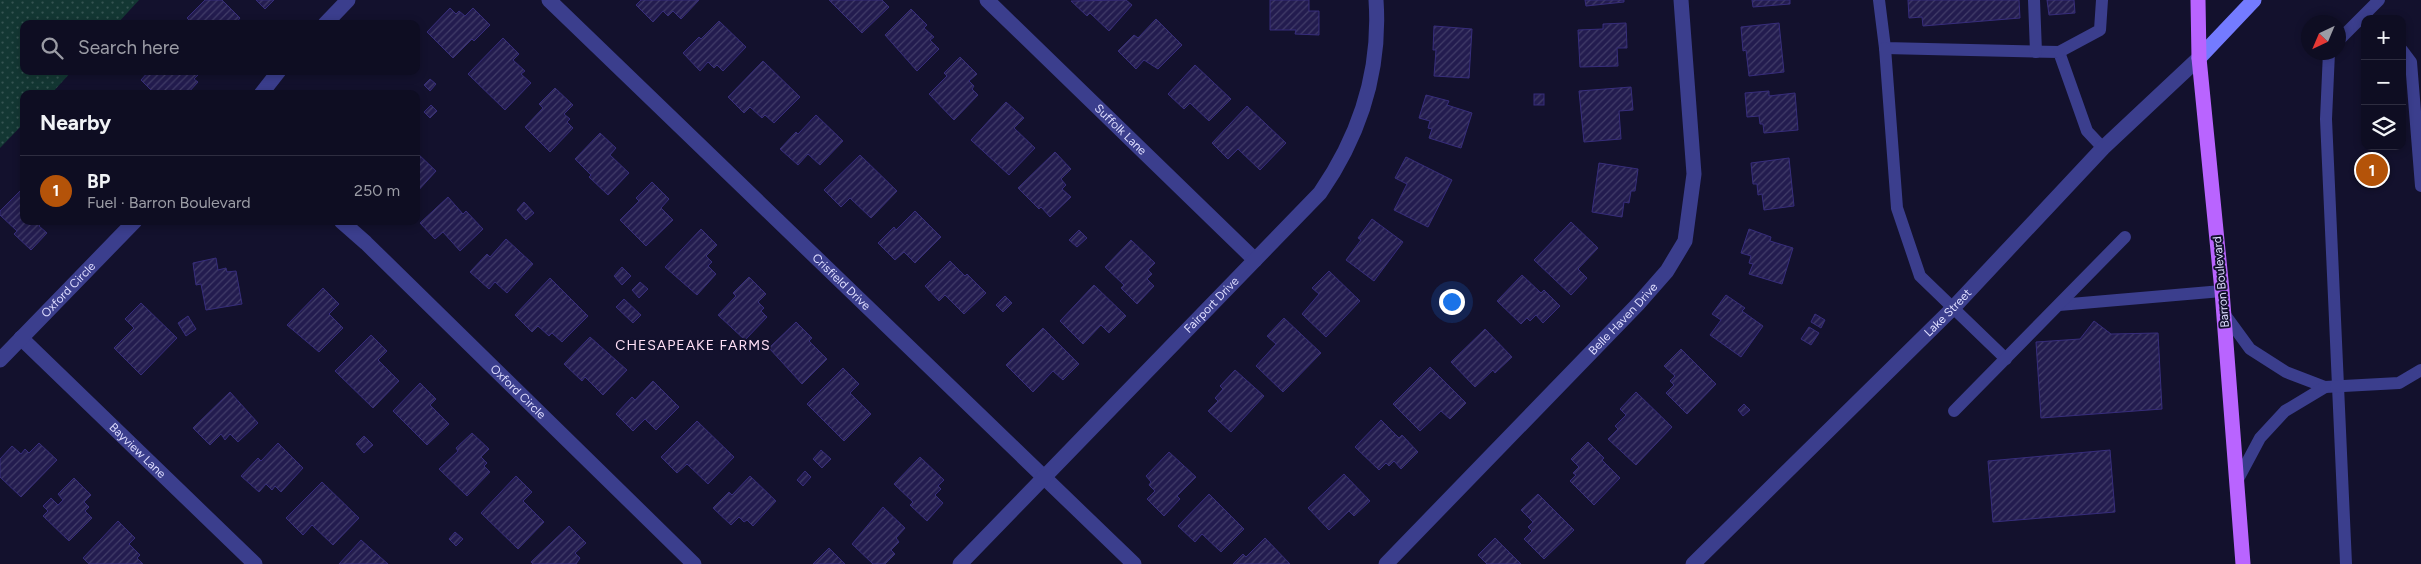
<!DOCTYPE html>
<html lang="en">
<head>
<meta charset="utf-8">
<style>
  body { margin:0; font-family:Figtree,sans-serif; background:#17162a; color:#f1f3f6 }
  .controls { position:absolute; right:15px; top:15px; display:grid; overflow:hidden; border-radius:10px; box-shadow:0 2px 8px #0003 }
  .controls button { width:45px; height:45px; display:grid; place-items:center; padding:0; border:0; border-bottom:1px solid #2e2d40; background:#0e0d22; color:#f1f3f6; font:25px sans-serif }
  .compass { position:absolute; left:2301px; top:15px; width:45px; height:45px; border-radius:50%; background:#0e0d22; box-shadow:0 2px 8px #0003; rotate:224deg }
  .you { position:absolute; left:1451px; top:301px; width:18px; height:18px; margin:-12px; border:4px solid #fff; border-radius:50%; background:#1a73e8; box-shadow:0 0 0 8px #1a73e833 }
  .badge { display:grid; place-items:center; width:32px; height:32px; border-radius:50%; background:#b45309; color:#fff; font-size:16px; font-weight:700 }
  .pin { position:absolute; translate:-50% -50%; border:2px solid #fff; box-shadow:0 1px 5px #0006 }
  .list { margin:0; padding:0; list-style:none }
  h2 { display:flex; justify-content:space-between; align-items:center; height:65px; margin:0; padding:0 20px; font-size:21px }
  h2 small { font-size:16px; font-weight:400; color:#9b9ca5 }
  .list li { display:grid; grid-template-columns:32px 1fr auto; gap:15px; align-items:center; box-sizing:border-box; height:70px; padding:0 20px; border-top:1px solid #2e2d40 }
  .list b { display:block; font-size:19px; white-space:nowrap }
  .list p { margin:0; font-size:16px; white-space:nowrap; color:#9b9ca5 }
  .list em { font-size:16px; font-style:normal; color:#9b9ca5 }
  .icon { flex:none; width:28px; height:28px; fill:none; stroke:currentColor; stroke-width:2; stroke-linecap:round; stroke-linejoin:round }
  .map { position:relative; flex:none; width:2421px; height:564px; overflow:hidden }
  .search { position:absolute; background:#0e0d22; box-shadow:0 2px 8px #0003; left:20px; top:20px; width:400px; height:55px; display:flex; align-items:center; gap:12px; box-sizing:border-box; padding:0 18px; border-radius:10px; color:#9b9ca5; font-size:19px }
  .panel { position:absolute; background:#0e0d22; box-shadow:0 2px 8px #0003; left:20px; top:90px; width:400px; height:135px; border-radius:10px }
  .map>svg:first-child { display:block }
</style>
</head>
<body>
<div class="map">
<svg width="2421" height="564" viewBox="0 0 2421 564">
  <defs>
    <pattern id="park-dots" width="8" height="8" patternUnits="userSpaceOnUse" patternTransform="scale(1.25)"><rect width="8" height="8" fill="#133733"/><path d="M2 2h.1M6 6h.1" fill="none" stroke="#355452" stroke-width="1.8" stroke-linecap="round"/></pattern>
    <pattern id="building-hatch" width="6" height="6" patternUnits="userSpaceOnUse" patternTransform="scale(1.25)"><rect width="6" height="6" fill="#231c4f"/><path d="M-1 1l2-2M0 6l6-6M5 7l2-2" fill="none" stroke="#423d69"/></pattern>
  </defs>
  <rect width="100%" height="100%" fill="#13112d"/>
  <!-- park -->
  <path fill="url(#park-dots)" d="M0 0H139L117 24H24V71H72L51 94H24V123L0 148Z"/>
  <!-- building -->
  <g fill="url(#building-hatch)" stroke="#372d7b">
    <path d="M205 0H222L240 18 235 24H193L187 18Z"/>
    <path d="M256 0H274L265 9Z"/>
    <path d="M641 0H699L681 19 673 11 668 16 663 11 653 22 636 5Z"/>
    <path d="M829 0H882L889 7 862 33Z"/>
    <path d="M1126 0 1132 5 1109 31 1090 13 1087 16 1071 1Z"/>
    <path d="M1270 0H1309V11H1319V35L1295 34 1296 30H1270Z"/>
    <path d="M1585 0H1624V2L1586 6Z"/>
    <path d="M1752 0H1790V4L1753 7Z"/>
    <path d="M1908 0H2019L2020 18 1923 26 1922 17 1909 18Z"/>
    <path d="M2047 0H2074L2075 13 2049 15Z"/>
    <path d="M450 8 456 14 459 11 465 16 473 8 490 25 474 41 472 39 453 58 427 32Z"/>
    <path d="M911 9 927 25 924 28 934 37 930 40 939 49 917 71 885 35Z"/>
    <path d="M1156 19 1182 45 1158 69 1144 60 1136 69 1118 51 1134 35 1138 38Z"/>
    <path d="M719 21 746 47 723 71 717 65 714 68 708 62 700 71 683 53 699 37 701 39Z"/>
    <path d="M1626 23 1627 48H1617L1618 66 1580 67 1578 30 1603 29V24Z"/>
    <path d="M1779 23 1784 72 1749 76 1746 50 1743 51 1741 27Z"/>
    <path d="M1434 26 1472 29 1469 78 1434 76 1436 50H1433Z"/>
    <path d="M503 38 519 54 513 60 525 71 521 74 531 83 505 110 468 74Z"/>
    <path d="M960 57 977 74 969 81 974 86 972 89 978 95 954 120 929 94 947 76 944 73Z"/>
    <path d="M763 61 800 97 774 123 765 115 762 118 750 107 744 113 728 97Z"/>
    <path d="M1195 65 1231 99 1209 121 1190 103 1184 109 1168 94Z"/>
    <path d="M149 71H202L194 79 198 82 187 94H155L141 80Z"/>
    <path d="M430 79 436 84 430 91 424 85Z"/>
    <path d="M1631 87 1633 110 1619 111 1621 139 1584 142 1579 91Z"/>
    <path d="M555 88 573 105 564 114 570 119 567 122 573 128 550 152 525 127 543 108 539 104Z"/>
    <path d="M1769 91V96L1795 93 1798 130 1764 133 1763 124H1760L1759 116 1747 117 1745 93Z"/>
    <rect x="1534" y="94" width="10" height="11"/>
    <path d="M1426 95 1449 101 1447 105 1472 113 1461 148 1429 138 1432 129 1428 128 1430 121 1419 118Z"/>
    <path d="M1006 102 1024 118 1014 128 1035 148 1009 175 971 140Z"/>
    <path d="M431 105 437 111 430 118 424 112Z"/>
    <path d="M1247 106 1286 143 1260 170 1238 149 1228 159 1212 143Z"/>
    <path d="M816 115 843 141 820 165 808 154 798 165 780 149 796 132 798 134Z"/>
    <path d="M600 133 616 148 610 155 629 173 608 195 589 177 591 175 575 159Z"/>
    <path d="M416 152 436 171 416 193Z"/>
    <path d="M1055 152 1071 169 1061 179 1066 185 1062 189 1071 197 1050 217 1041 207 1039 209 1018 188Z"/>
    <path d="M860 155 897 191 871 218 850 198 841 207 824 190Z"/>
    <path d="M1406 157 1452 180 1428 227 1394 210 1407 184 1395 178Z"/>
    <path d="M1789 158 1794 206 1764 210 1762 194 1758 195 1757 184H1753L1751 163Z"/>
    <path d="M1599 163 1638 169 1635 191H1631L1629 203 1624 202 1622 217 1592 212Z"/>
    <path d="M652 182 669 199 661 208 673 220 646 246 620 220 639 201 636 198Z"/>
    <path d="M24 187V221H43L39 226 47 233 31 250 14 234 17 231 0 215V211Z"/>
    <path d="M448 197 463 214 466 211 483 229 460 251 443 232 435 239 420 223Z"/>
    <path d="M524 202 534 213 526 220 517 210Z"/>
    <path d="M915 211 941 237 915 263 904 252 895 260 878 243 894 227 896 230Z"/>
    <path d="M1372 219 1403 242 1374 281 1346 260 1361 240 1358 238Z"/>
    <path d="M1571 222 1598 248 1578 269 1587 278 1571 295 1534 260Z"/>
    <path d="M701 229 717 245 706 256 712 262 708 266 716 274 697 295 665 267Z"/>
    <path d="M1749 229 1771 237 1770 241 1793 248 1782 284 1749 274 1753 264 1749 263 1751 256 1741 253Z"/>
    <path d="M1079 230 1087 238 1077 247 1069 240Z"/>
    <path d="M506 239 533 264 507 293 495 282 489 289 470 272 487 254 490 257Z"/>
    <path d="M1131 240 1155 263 1148 270 1152 274 1147 279 1154 286 1137 304 1121 288 1124 285 1105 267Z"/>
    <path d="M216 258 218 270 226 268 227 272 236 271 242 304 206 310 201 284 196 285 193 263Z"/>
    <path d="M950 261 965 276 967 274 986 293 964 314 945 295 939 301 925 286Z"/>
    <path d="M622 267 631 276 622 285 614 276Z"/>
    <path d="M1329 271 1360 301 1326 337 1302 314 1319 294 1312 288Z"/>
    <path d="M1522 275 1541 293 1544 290 1560 306 1543 323 1536 315 1530 321 1527 318 1521 324 1497 301Z"/>
    <path d="M749 277 766 294 758 302 764 308 761 311 767 317 745 340 718 315 736 296 733 293Z"/>
    <path d="M550 278 588 316 562 342 552 333 549 336 538 326 532 332 515 315Z"/>
    <path d="M640 282 648 289 639 298 632 290Z"/>
    <path d="M1094 285 1126 316 1109 333 1101 325 1083 344 1060 321Z"/>
    <path d="M323 288 339 304 329 314 343 328 319 352 287 325Z"/>
    <path d="M1726 295 1745 308 1742 311 1763 326 1741 357 1710 335 1721 320 1712 314Z"/>
    <path d="M1005 296 1012 303 1003 312 996 305Z"/>
    <path d="M624 299 641 315 633 323 616 307Z"/>
    <path d="M141 303 177 338 141 375 114 348 134 328 125 319Z"/>
    <path d="M1815 314 1825 320 1821 328 1811 322Z"/>
    <path d="M188 316 196 329 186 336 178 323Z"/>
    <path d="M1284 318 1321 353 1283 392 1256 366 1276 344 1267 336Z"/>
    <path d="M2094 321 2111 334 2158 333 2162 409 2041 418 2036 342 2080 339Z"/>
    <path d="M796 322 812 338 809 341 827 359 802 384 769 348Z"/>
    <path d="M1809 327 1819 333 1811 345 1801 339Z"/>
    <path d="M1043 328 1079 364 1063 380 1053 371 1033 392 1006 365Z"/>
    <path d="M1485 329 1512 357 1495 373 1493 370 1475 387 1451 362Z"/>
    <path d="M371 335 387 351 378 360 399 381 373 408 335 371Z"/>
    <path d="M590 337 627 370 603 395 585 377 582 381 564 364Z"/>
    <path d="M1681 349 1716 384 1687 414 1666 393 1674 385 1670 381 1675 376 1664 366Z"/>
    <path d="M1430 367 1466 403 1450 419 1441 411 1420 431 1393 404Z"/>
    <path d="M843 368 859 384 850 393 871 414 844 441 807 404Z"/>
    <path d="M1235 370 1264 396 1231 432 1208 411 1218 401 1215 398 1223 389 1220 386Z"/>
    <path d="M653 381 679 407 656 430 645 419 633 431 616 414 632 397 635 400Z"/>
    <path d="M420 383 436 399 430 405 449 424 427 445 393 411Z"/>
    <path d="M230 392 258 423 238 442 230 434 225 440 221 434 210 445 193 428Z"/>
    <path d="M1636 392 1672 427 1636 465 1608 439 1618 429 1615 426 1626 415 1620 409Z"/>
    <path d="M1744 404 1750 410 1743 416 1738 410Z"/>
    <path d="M1381 420 1399 438 1402 435 1418 452 1401 469 1394 461 1389 466 1386 463 1379 470 1355 447Z"/>
    <path d="M697 421 734 457 708 484 687 464 677 473 661 457Z"/>
    <path d="M472 433 489 449 481 457 487 463 484 466 490 472 467 496 439 469 458 451 456 448Z"/>
    <path d="M364 436 373 445 364 453 356 444Z"/>
    <path d="M1588 442 1604 458 1602 460 1620 478 1594 505 1570 481 1576 475 1573 473 1579 467 1571 459Z"/>
    <path d="M39 443 57 460 21 497 0 477V459L12 446 21 454 25 449 29 453Z"/>
    <path d="M278 443 303 468 281 492 275 486 272 490 266 484 259 492 241 476 258 458 261 461Z"/>
    <path d="M821 450 831 459 822 468 813 459Z"/>
    <path d="M2110 450 2115 512 1993 522 1988 461Z"/>
    <path d="M1169 452 1196 477 1177 496 1180 499 1164 516 1147 499 1155 491 1149 485 1151 482 1146 476Z"/>
    <path d="M920 457 944 480 938 486 941 489 935 495 943 503 927 521 910 505 913 502 894 484Z"/>
    <path d="M805 471 811 477 803 486 797 480Z"/>
    <path d="M1344 474 1370 501 1354 516 1349 511 1329 530 1308 508Z"/>
    <path d="M516 476 532 492 523 501 544 522 518 549 481 513Z"/>
    <path d="M750 476 776 501 753 526 747 520 744 522 739 517 731 525 713 508 729 492 732 495Z"/>
    <path d="M74 478 91 495 84 502 89 507 85 511 92 518 69 541 43 516 48 511 43 506 51 498 58 505 63 500 58 494Z"/>
    <path d="M322 482 359 518 333 545 312 525 303 535 286 518Z"/>
    <path d="M1209 494 1244 529 1221 552 1202 534 1195 542 1178 526Z"/>
    <path d="M1538 494 1574 530 1544 559 1524 539 1532 531 1528 527 1533 522 1521 510Z"/>
    <path d="M883 507 905 528 896 538 899 542 891 550 895 554 885 564H873L852 544Z"/>
    <path d="M118 521 135 538 129 544 140 555 137 558 143 564H89L83 558Z"/>
    <path d="M569 526 586 543 575 553 580 558 576 564H533L531 562Z"/>
    <path d="M455 532 463 539 456 546 449 539Z"/>
    <path d="M1265 538 1290 564H1233L1243 554 1246 557Z"/>
    <path d="M1495 538 1521 564H1487L1478 555Z"/>
    <path d="M361 540 388 564H339Z"/>
    <path d="M829 548 845 564H813Z"/>
  </g>
  <g fill="none" stroke-linecap="round" stroke-linejoin="round">
    <!-- lane -->
    <g stroke="#3b3e8d" stroke-width="12">
      <path d="M1879 0 1885 48 2059 52 2087 131 2103 148"/>
      <path d="M2034 0 2036 52"/>
      <path d="M2338 41 2379 0"/>
      <path d="M1885 48 1897 208 1920 276 2006 359"/>
      <path d="M2402 50 2411 62 2421 186"/>
      <path d="M2059 52 2100 30 2102 0"/>
      <path d="M2329 52 2326 119 2346 564"/>
      <path d="M2059 305 2222 291"/>
      <path d="M2223 312 2250 349 2286 372 2325 387 2399 383 2421 370"/>
      <path d="M1954 411 2125 237"/>
      <path d="M2236 483 2260 438 2285 411 2325 387"/>
    </g>
    <!-- street -->
    <g stroke="#3b3e8d" stroke-width="15">
      <path id="s1" d="M549 0 1134 564"/>
      <path id="s2" d="M987 0 1255 260"/>
      <path d="M325 24 348 0"/>
      <path d="M261 94 279 71"/>
      <path id="s3" d="M341 221 366 243 694 564"/>
      <path id="s4" d="M21 338 255 564"/>
      <path id="s5" d="M0 360 135 221"/>
      <path id="s6" d="M960 564 1320 193C1360 135 1381 72 1376 0"/>
      <path id="s7" d="M1386 564 1638 304 1667 271 1685 241 1694 174 1681 0"/>
      <path id="s8" d="M1693 564 1953 308 2103 148 2199 58"/>
    </g>
    <!-- secondary -->
    <path stroke="#747bff" stroke-width="15" d="M2199 58 2254 0"/>
    <!-- primary -->
    <path stroke="#b964ff" stroke-width="15" d="M2198 0 2199 58 2222 291 2243 564"/>
  </g>
  <g text-anchor="middle" dominant-baseline="central" stroke-width="4" stroke-linejoin="round" paint-order="stroke">
    <!-- street labels -->
    <g font-size="12" fill="#deddff" stroke="#13112d">
      <text stroke="none"><textPath href="#s2" startOffset="186">Suffolk Lane</textPath></text>
      <text transform="translate(2221 282) rotate(-95)">Barron Boulevard</text>
      <text stroke="none"><textPath href="#s1" startOffset="406">Crisfield Drive</textPath></text>
      <text stroke="none"><textPath href="#s5" startOffset="98">Oxford Circle</textPath></text>
      <text stroke="none"><textPath href="#s6" startOffset="361">Fairport Drive</textPath></text>
      <text stroke="none"><textPath href="#s8" startOffset="358">Lake Street</textPath></text>
      <text stroke="none"><textPath href="#s7" startOffset="341">Belle Haven Drive</textPath></text>
      <text stroke="none"><textPath href="#s3" startOffset="246">Oxford Circle</textPath></text>
      <text stroke="none"><textPath href="#s4" startOffset="162">Bayview Lane</textPath></text>
    </g>
    <!-- neighbourhood labels -->
    <g font-size="14" letter-spacing="1" fill="#ffdff6" stroke="#13112d">
      <text x="693" y="345">CHESAPEAKE FARMS</text>
    </g>
  </g>
</svg>
<div class="controls">
<button>+</button>
<button>−</button>
<button><svg class="icon" aria-label="layers" viewBox="0 0 24 24"><path d="M12 4l9 5-9 5-9-5zM3 14l9 5 9-5"/></svg></button>
</div>
<svg class="compass" viewBox="-18 -18 36 36"><path d="M0-13l5 13h-10z" fill="#e53935"/><path d="M0 13l5-13h-10z" fill="#9b9ca5"/></svg>
<div class="you"></div>
<div class="pin badge" style="left:2372px;top:170px">1</div>
<div class="search"><svg class="icon" aria-label="search" viewBox="0 0 24 24"><circle cx="10" cy="10" r="6"/><path d="M15 15l6 6"/></svg>Search here</div>
<section class="panel">
<h2>Nearby<small></small></h2>
<ul class="list">
<li><span class="badge">1</span><div><b>BP</b><p>Fuel · Barron Boulevard</p></div><em>250 m</em></li>
</ul>
</section>
</div>
</body>
</html>
